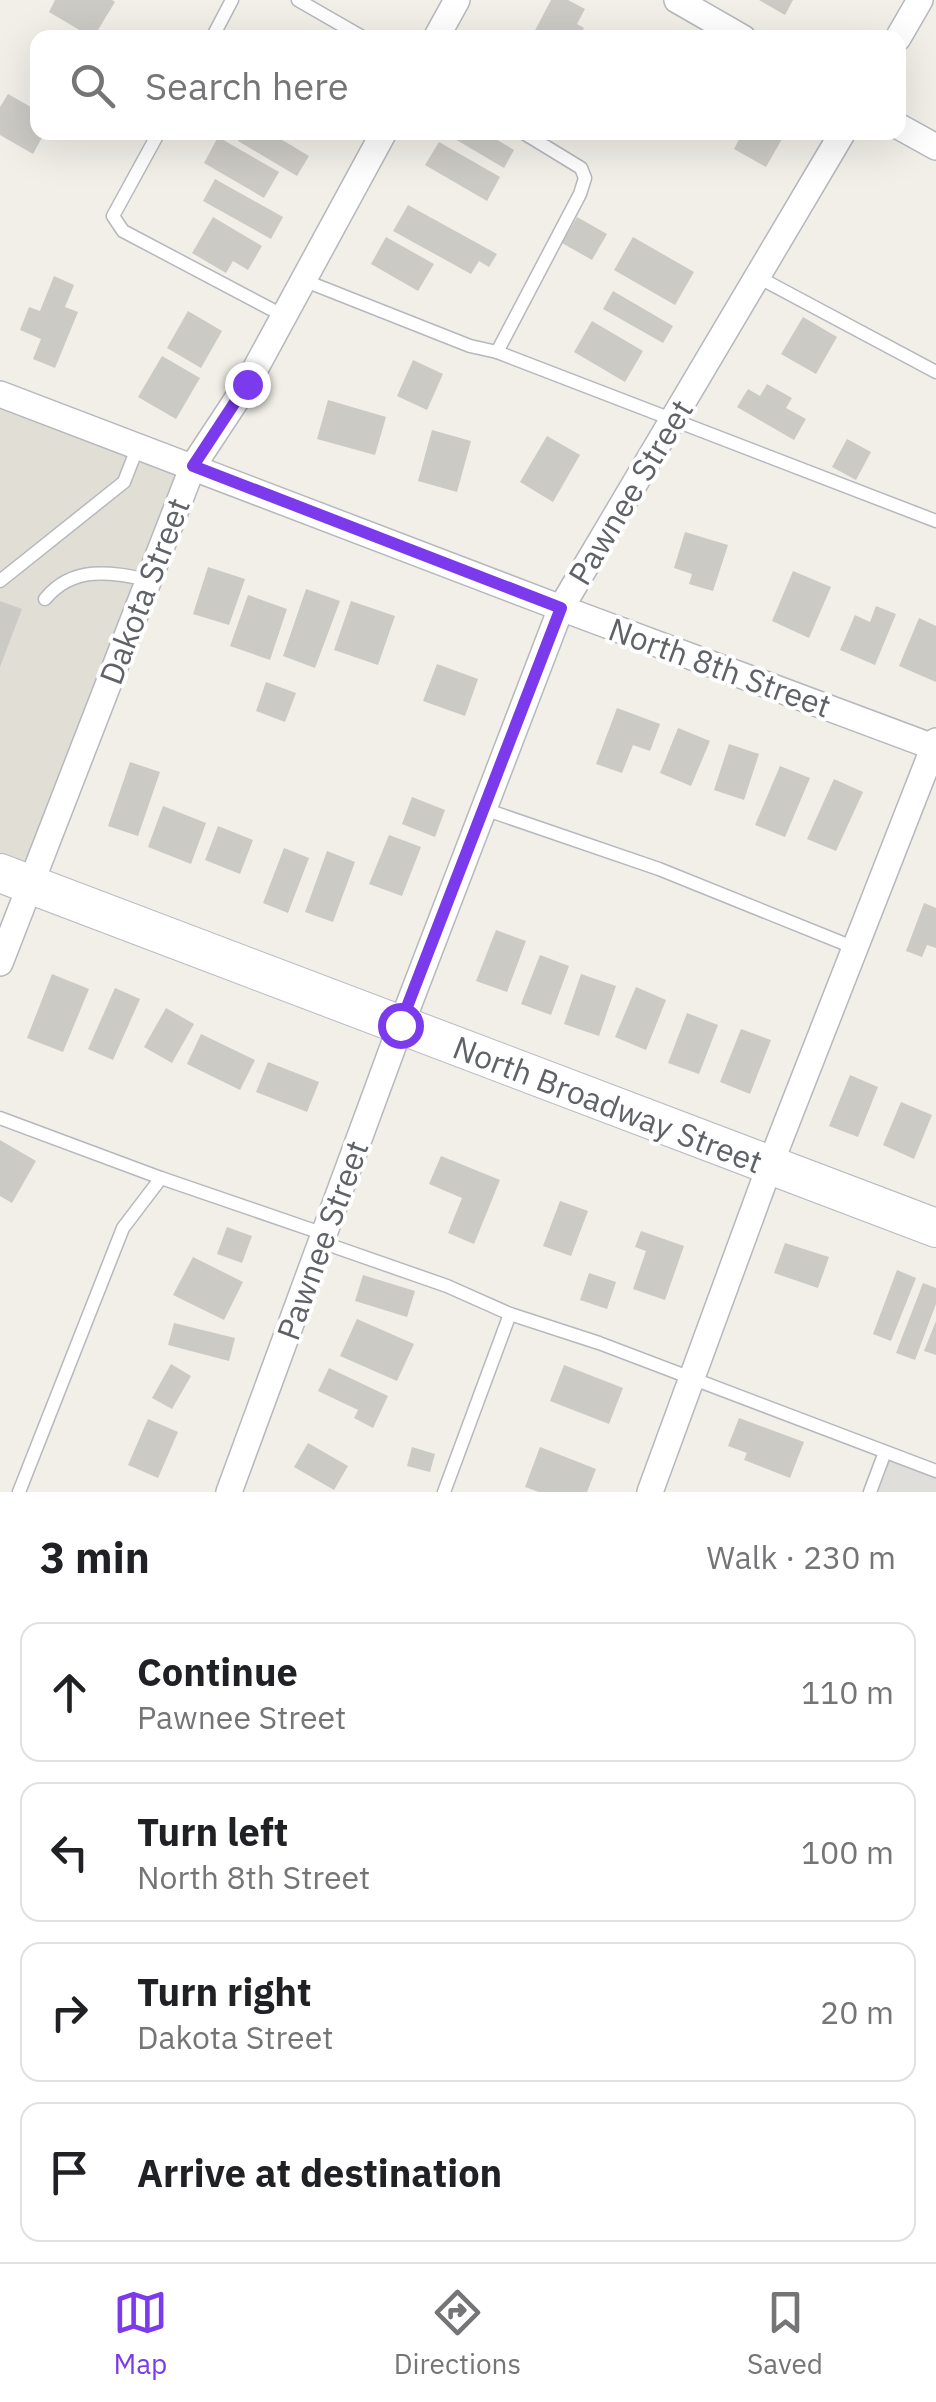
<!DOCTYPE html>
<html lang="en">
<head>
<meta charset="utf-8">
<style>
  body { margin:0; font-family:"IBM Plex Sans",sans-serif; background:#f6f6f6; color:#202124 }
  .stop { position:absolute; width:30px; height:30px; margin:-22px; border:8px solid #7c3aed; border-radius:50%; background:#fff }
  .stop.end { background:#7c3aed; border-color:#fff; box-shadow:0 2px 10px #0008 }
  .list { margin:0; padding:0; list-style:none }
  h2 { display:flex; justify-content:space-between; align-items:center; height:130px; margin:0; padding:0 40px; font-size:42px }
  h2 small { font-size:32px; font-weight:400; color:#757577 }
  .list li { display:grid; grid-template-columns:65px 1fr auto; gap:30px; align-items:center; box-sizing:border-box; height:140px; margin:0 20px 20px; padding:0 20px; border:2px solid #e0e0e0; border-radius:20px }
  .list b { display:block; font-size:38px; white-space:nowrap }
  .list p { margin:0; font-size:32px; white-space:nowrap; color:#757577 }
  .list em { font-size:32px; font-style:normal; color:#757577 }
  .icon { flex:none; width:55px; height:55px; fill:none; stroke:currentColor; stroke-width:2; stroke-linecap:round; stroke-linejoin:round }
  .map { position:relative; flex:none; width:936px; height:1492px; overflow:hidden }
  .search { position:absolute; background:#fff; box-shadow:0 10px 40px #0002; left:30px; right:30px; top:30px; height:110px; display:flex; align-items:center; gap:25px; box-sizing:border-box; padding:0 35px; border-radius:20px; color:#757577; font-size:38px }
  .sheet { height:770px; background:#fff }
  nav { display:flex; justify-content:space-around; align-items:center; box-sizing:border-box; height:140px; border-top:2px solid #e0e0e0; background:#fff; font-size:28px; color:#757577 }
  nav a { display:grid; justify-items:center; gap:5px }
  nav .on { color:#7c3aed }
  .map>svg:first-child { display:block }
</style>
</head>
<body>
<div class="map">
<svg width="936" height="1492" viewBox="0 0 936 1492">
  <rect width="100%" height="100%" fill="#f1efe8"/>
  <!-- industrial -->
  <path fill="#e0deda" d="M885 1452 936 1471V1492H870Z"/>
  <!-- education -->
  <path fill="#e1ded6" d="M0 394 193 466 30 884 0 873Z"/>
  <!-- building -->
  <g fill="#cccac5">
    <path d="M55 0H112L115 2 93 38 49 12Z"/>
    <path d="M551 0H568L585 9 577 24 584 28 579 38H531Z"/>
    <path d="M759 0H793L785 15Z"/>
    <path d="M8 94 38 111V132H45L33 154 0 135V107Z"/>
    <path d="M243 132H269L309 156 297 176 238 141Z"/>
    <path d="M443 132H484L514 150 504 168Z"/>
    <path d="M743 132H786L766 167 734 149Z"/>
    <path d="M218 137 279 172 264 198 204 163Z"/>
    <path d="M439 142 500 177 487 201 425 165Z"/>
    <path d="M215 179 283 217 271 239 203 201Z"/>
    <path d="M408 205 497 254 489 267 479 261 471 274 393 231Z"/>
    <path d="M213 217 262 246 248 270 233 261 226 273 192 253Z"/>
    <path d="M577 217 607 234 592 260 562 243Z"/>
    <path d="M386 237 434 264 418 291 371 264Z"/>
    <path d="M633 237 694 272 675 305 614 270Z"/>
    <path d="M54 276 74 285 65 307 78 312 55 368 33 359 41 339 20 330 29 307 40 311Z"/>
    <path d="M613 291 673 326 663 343 603 309Z"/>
    <path d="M188 311 222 331 201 368 167 348Z"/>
    <path d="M803 317 837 337 816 374 781 354Z"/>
    <path d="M592 321 643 351 625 382 574 352Z"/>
    <path d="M162 356 200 378 176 419 138 397Z"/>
    <path d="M413 360 443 374 427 410 397 396Z"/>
    <path d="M767 384 792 398 786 408 806 419 794 440 737 407 748 389 760 396Z"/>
    <path d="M328 400 386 417 375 455 317 439Z"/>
    <path d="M432 430 471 441 457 492 418 481Z"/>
    <path d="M547 436 580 455 553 502 520 482Z"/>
    <path d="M847 439 871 452 856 480 832 467Z"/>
    <path d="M685 532 728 545 713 591 689 584 692 574 674 568Z"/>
    <path d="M208 567 245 579 229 625 193 614Z"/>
    <path d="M793 571 831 587 809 638 772 621Z"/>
    <path d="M306 589 340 601 315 668 283 656Z"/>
    <path d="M248 595 287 609 270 660 230 646Z"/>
    <path d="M0 601 22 609 0 667Z"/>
    <path d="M351 601 395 616 378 665 334 650Z"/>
    <path d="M876 606 896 614 875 665 840 650 855 615 870 622Z"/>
    <path d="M919 618 936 626V682L899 666Z"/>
    <path d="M437 664 478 679 465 716 423 701Z"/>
    <path d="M266 682 296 693 285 722 256 711Z"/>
    <path d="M617 708 660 724 650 751 633 745 622 773 596 764Z"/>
    <path d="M678 728 710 741 691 786 660 773Z"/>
    <path d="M729 744 759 754 744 800 714 790Z"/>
    <path d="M130 762 160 772 138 836 108 826Z"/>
    <path d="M780 766 810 778 785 837 755 825Z"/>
    <path d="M834 779 863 792 836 851 807 839Z"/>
    <path d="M412 797 445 810 435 837 402 824Z"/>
    <path d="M163 806 206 823 191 864 148 847Z"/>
    <path d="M218 826 253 840 240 874 205 860Z"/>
    <path d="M389 835 421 847 402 896 369 884Z"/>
    <path d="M284 848 309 858 288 913 263 903Z"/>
    <path d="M327 851 355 862 333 922 305 912Z"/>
    <path d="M924 903 936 908V948L927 945 922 957 906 951Z"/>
    <path d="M496 930 526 941 507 992 476 981Z"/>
    <path d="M540 955 569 966 551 1015 521 1004Z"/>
    <path d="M52 974 89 989 63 1052 27 1038Z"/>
    <path d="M581 974 616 986 599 1036 564 1024Z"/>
    <path d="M636 987 666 1000 646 1050 615 1037Z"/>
    <path d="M115 988 140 999 113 1060 88 1049Z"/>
    <path d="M166 1008 194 1024 172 1063 144 1047Z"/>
    <path d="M687 1013 718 1025 699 1074 668 1063Z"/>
    <path d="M741 1029 771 1040 750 1094 720 1082Z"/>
    <path d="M201 1034 255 1060 240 1090 187 1064Z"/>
    <path d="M268 1062 319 1082 307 1112 256 1092Z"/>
    <path d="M850 1075 878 1087 858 1137 829 1126Z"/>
    <path d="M901 1102 932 1115 914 1159 883 1145Z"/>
    <path d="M0 1140 36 1161 12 1203 0 1196Z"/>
    <path d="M441 1156 500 1180 474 1244 448 1233 462 1198 429 1184Z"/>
    <path d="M560 1201 588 1211 571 1256 543 1246Z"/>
    <path d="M227 1227 252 1236 242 1263 217 1254Z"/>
    <path d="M641 1231 684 1246 665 1300 633 1289 646 1251 635 1247Z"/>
    <path d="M785 1243 829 1257 818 1288 774 1273Z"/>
    <path d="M193 1257 243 1282 224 1320 173 1295Z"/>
    <path d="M897 1270 916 1278 891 1341 873 1334Z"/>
    <path d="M589 1273 616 1282 607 1309 580 1300Z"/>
    <path d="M363 1275 415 1291 407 1317 355 1301Z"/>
    <path d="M923 1283 936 1288V1304L915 1360 896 1353Z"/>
    <path d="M357 1319 414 1344 397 1381 340 1356Z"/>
    <path d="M936 1321V1355L924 1351Z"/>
    <path d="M174 1323 235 1338 229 1361 168 1345Z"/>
    <path d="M171 1364 191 1376 172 1409 152 1398Z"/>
    <path d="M564 1365 623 1388 609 1424 550 1401Z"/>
    <path d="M329 1368 388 1396 373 1428 354 1418 358 1410 318 1391Z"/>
    <path d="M739 1418 804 1442 790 1478 744 1460 747 1453 728 1446Z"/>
    <path d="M148 1419 178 1432 158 1478 128 1465Z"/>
    <path d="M308 1443 348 1466 334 1490 294 1467Z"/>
    <path d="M412 1447 435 1454 430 1472 407 1466Z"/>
    <path d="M540 1447 596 1469 587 1492H539L525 1487Z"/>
  </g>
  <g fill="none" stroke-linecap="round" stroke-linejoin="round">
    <!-- lane casing -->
    <g stroke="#b5b8bc" stroke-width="15">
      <g id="lane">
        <path d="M298 0 364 38"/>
        <path d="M212 38 232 0"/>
        <path d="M159 132 113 216 123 231 284 316"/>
        <path d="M758 277 936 372"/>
        <path d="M303 280 470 346 497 352 936 521"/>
        <path d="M497 352 580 194 585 178 581 168 522 132"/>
        <path d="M0 581 124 482 138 446"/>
        <path d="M45 599C73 565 110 572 149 580"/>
        <path d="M484 809 659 869 855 948"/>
        <path d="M0 1118 161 1178 324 1234"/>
        <path d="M321 1242 447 1286 510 1314 599 1343 936 1471"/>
        <path d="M19 1492 123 1228 161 1178"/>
        <path d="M444 1492 510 1314"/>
        <path d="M870 1492 885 1452"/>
      </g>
    </g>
    <!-- street casing -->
    <g stroke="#b5b8bc" stroke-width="28">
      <g id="street">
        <path d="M677 0 743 38"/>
        <path d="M436 38 457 0"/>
        <path d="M898 38 920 0"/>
        <path d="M898 126 936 147"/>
        <path d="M0 394 561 608 936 748"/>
        <path d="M0 963 193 466 247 384 384 132"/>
        <path d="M229 1492 401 1025 561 608 843 132"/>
        <path d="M650 1492 770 1165 936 741"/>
      </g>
    </g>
    <!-- secondary casing -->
    <g stroke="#b6babf" stroke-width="40">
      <path id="secondary" d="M0 873 936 1228"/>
    </g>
    <!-- lane -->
    <use href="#lane" stroke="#fff" stroke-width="12"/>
    <!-- street -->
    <use href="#street" stroke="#fff" stroke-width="25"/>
    <!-- secondary -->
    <use href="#secondary" stroke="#fff" stroke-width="38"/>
  </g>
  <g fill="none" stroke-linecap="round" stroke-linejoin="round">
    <!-- route -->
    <path stroke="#7c3aed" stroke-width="12" d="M247 384 193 466 561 608 400 1025"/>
  </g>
  <g text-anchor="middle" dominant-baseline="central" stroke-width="8" stroke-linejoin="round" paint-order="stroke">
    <!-- street labels -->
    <g font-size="32" fill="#5f6368" stroke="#fff">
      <text transform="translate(630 492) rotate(-59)">Pawnee Street</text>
      <text transform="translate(144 591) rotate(-69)">Dakota Street</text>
      <text transform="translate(720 667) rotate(20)">North 8th Street</text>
      <text transform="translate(608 1104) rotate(21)">North Broadway Street</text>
      <text transform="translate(322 1240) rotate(-70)">Pawnee Street</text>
    </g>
  </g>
</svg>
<div class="stop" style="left:400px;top:1025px"></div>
<div class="stop end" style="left:247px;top:384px"></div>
<div class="search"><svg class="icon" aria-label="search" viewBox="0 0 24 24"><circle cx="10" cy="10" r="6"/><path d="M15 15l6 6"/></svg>Search here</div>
</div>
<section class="sheet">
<h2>3 min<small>Walk · 230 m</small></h2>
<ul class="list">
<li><svg class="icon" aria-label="ahead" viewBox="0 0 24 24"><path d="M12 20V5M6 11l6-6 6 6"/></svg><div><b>Continue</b><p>Pawnee Street</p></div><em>110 m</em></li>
<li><svg class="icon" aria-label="left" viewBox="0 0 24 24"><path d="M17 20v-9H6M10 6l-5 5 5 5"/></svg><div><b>Turn left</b><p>North 8th Street</p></div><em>100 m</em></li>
<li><svg class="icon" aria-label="right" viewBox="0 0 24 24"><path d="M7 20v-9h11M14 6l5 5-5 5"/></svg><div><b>Turn right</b><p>Dakota Street</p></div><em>20 m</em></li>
<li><svg class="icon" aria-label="arrive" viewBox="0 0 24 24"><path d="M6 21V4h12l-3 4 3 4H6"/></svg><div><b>Arrive at destination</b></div></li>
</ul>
</section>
<nav>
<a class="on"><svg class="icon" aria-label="map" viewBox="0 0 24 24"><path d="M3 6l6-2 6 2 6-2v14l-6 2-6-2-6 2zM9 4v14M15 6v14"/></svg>Map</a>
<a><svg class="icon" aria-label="directions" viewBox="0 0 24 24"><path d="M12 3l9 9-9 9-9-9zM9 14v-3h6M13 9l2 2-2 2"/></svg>Directions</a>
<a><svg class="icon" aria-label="saved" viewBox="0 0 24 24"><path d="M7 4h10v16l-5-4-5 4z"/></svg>Saved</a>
</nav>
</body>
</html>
